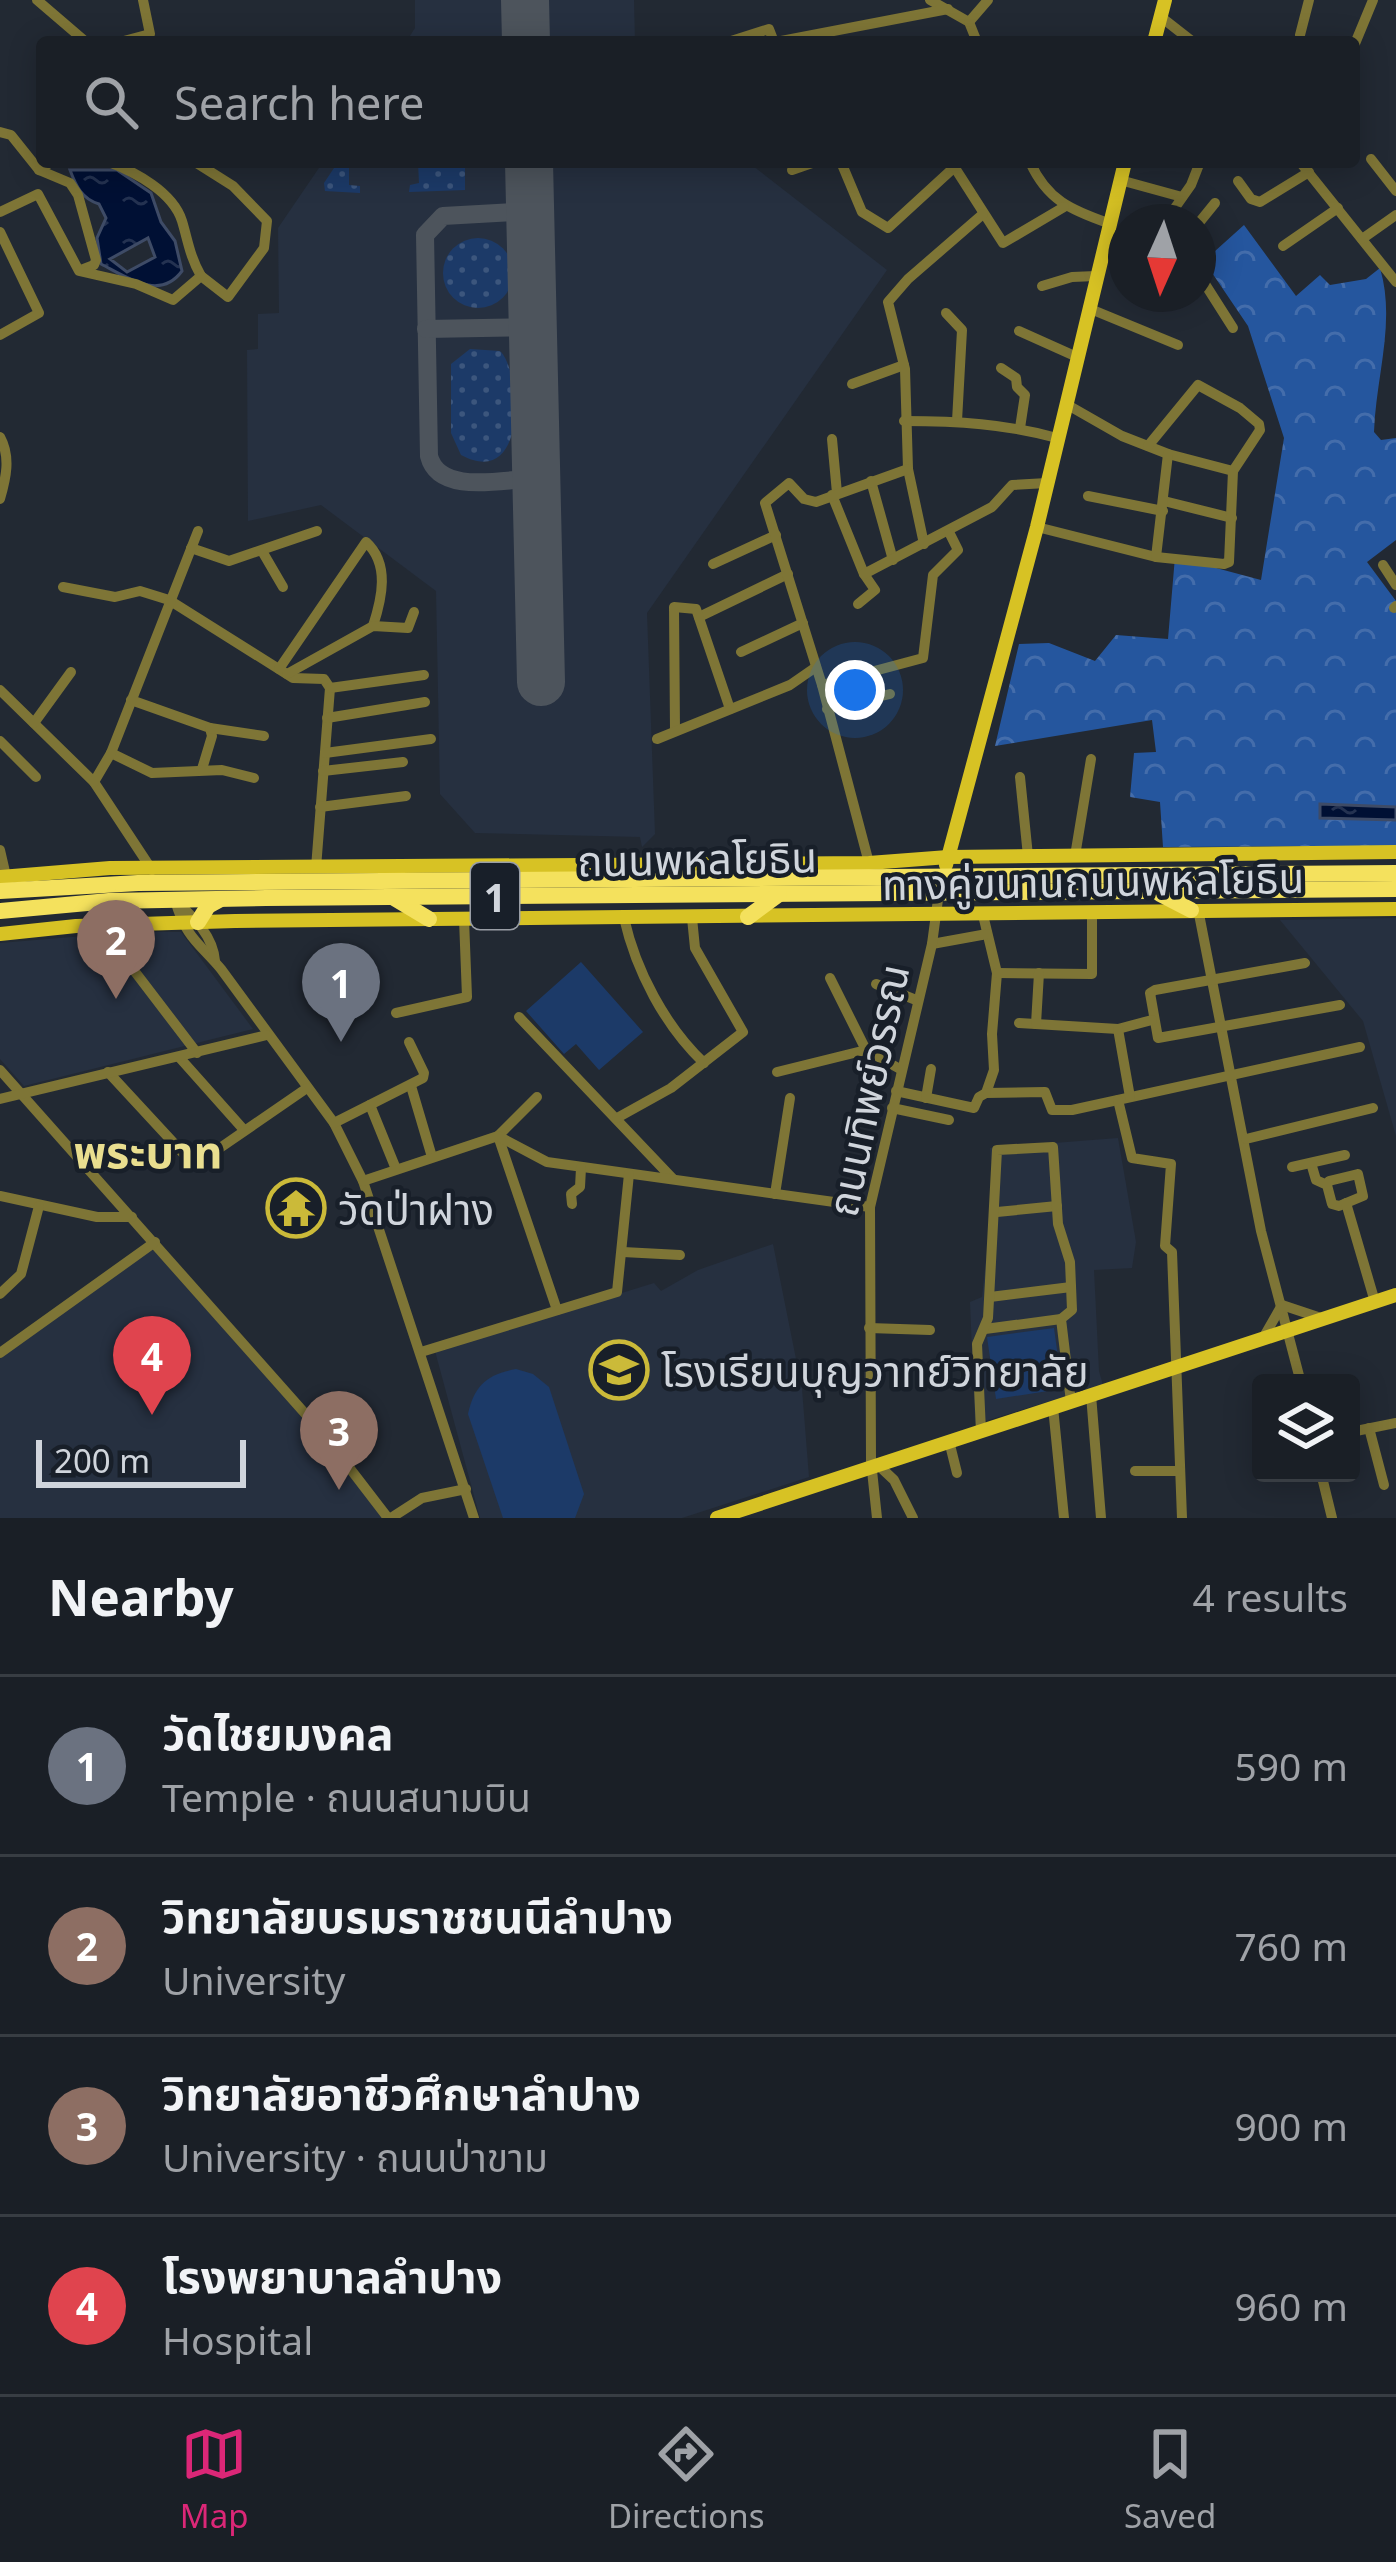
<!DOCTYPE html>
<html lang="en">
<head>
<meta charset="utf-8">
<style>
  body { margin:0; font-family:"Noto Sans","Noto Sans Thai",sans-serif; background:#272c32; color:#f1f3f6 }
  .controls { position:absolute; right:36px; bottom:36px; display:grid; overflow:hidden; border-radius:12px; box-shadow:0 6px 30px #0003 }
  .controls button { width:108px; height:108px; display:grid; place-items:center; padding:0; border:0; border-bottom:3px solid #383d43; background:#1a1f26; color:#f1f3f6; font:60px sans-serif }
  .compass { position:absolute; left:1108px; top:204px; width:108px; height:108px; border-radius:50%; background:#1a1f26; box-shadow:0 6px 30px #0003; rotate:183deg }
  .scale { position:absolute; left:36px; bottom:30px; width:210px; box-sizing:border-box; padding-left:12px; border:6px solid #d0d5dc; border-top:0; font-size:33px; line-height:42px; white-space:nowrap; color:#d0d5dc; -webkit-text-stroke:9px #181f29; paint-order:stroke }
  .you { position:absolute; left:855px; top:690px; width:42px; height:42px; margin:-30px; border:9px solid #fff; border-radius:50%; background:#1a73e8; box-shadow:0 0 0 18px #1a73e833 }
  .badge { display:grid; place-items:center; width:78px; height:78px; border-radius:50%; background:#db2777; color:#fff; font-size:39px; font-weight:700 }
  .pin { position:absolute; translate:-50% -99px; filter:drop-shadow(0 3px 6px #0008) }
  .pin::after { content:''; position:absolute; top:63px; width:42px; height:36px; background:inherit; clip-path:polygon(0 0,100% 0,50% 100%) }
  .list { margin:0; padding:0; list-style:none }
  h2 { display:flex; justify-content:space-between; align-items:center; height:156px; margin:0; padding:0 48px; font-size:51px }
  h2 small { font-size:39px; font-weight:400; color:#9fa2a7 }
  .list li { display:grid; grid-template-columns:78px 1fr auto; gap:36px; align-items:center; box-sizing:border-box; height:180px; padding:0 48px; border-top:3px solid #383d43 }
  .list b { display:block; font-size:45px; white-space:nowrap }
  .list p { margin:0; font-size:39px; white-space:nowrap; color:#9fa2a7 }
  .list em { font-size:39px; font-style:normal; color:#9fa2a7 }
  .icon { flex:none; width:66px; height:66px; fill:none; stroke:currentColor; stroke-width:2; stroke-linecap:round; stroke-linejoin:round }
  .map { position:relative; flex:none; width:1396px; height:1518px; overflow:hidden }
  .search { position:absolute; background:#1a1f26; box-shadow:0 6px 30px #0003; left:36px; right:36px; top:36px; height:132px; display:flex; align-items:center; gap:30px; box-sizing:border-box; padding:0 42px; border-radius:12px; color:#9fa2a7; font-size:45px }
  .sheet { height:876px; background:#1a1f26 }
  nav { display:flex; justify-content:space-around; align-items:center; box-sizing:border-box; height:168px; border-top:3px solid #383d43; background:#1a1f26; font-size:33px; color:#9fa2a7 }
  nav a { display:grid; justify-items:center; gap:6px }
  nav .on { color:#db2777 }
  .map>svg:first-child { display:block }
</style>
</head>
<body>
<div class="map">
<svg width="1396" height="1518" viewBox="0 0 1396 1518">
  <defs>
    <pattern id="grass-dots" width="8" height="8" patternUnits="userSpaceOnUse" patternTransform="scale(3)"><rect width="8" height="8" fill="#1c3a68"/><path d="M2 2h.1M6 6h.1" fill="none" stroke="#3c567d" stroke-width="1.8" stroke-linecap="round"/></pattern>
    <pattern id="forest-crowns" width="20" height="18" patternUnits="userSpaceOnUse" patternTransform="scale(3)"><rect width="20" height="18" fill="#25569e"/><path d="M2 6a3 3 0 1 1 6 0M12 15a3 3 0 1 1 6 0" fill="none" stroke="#446dab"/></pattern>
    <pattern id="water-ripples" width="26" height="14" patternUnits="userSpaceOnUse" patternTransform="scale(3)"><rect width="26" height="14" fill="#001034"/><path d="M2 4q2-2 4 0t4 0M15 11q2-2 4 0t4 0" fill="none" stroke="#243251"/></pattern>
  </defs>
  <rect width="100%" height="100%" fill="#222933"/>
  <!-- built -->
  <g fill="#263040">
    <path d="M415 0H634L635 42H406L415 28Z"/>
    <path d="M323 162H748L887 270 647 613 655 834 642 847 640 837 475 833 440 794 436 591 321 505 248 521 247 350 258 349V314L279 313 278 228Z"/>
    <path d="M1396 918V1136L1363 1021 1280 920Z"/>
    <path d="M132 932H181L253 1029 24 1086 0 1059V943Z"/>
    <path d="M1118 1138 1136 1242 1132 1268 1094 1270 1099 1371 1103 1385 975 1424 970 1302 982 1297 993 1195 990 1148Z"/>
    <path d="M773 1244 802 1389 809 1477 682 1518H480L435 1351 654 1283 661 1291 698 1270Z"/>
    <path d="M151 1247 357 1474 388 1518H0V1356Z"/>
  </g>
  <!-- grass -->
  <g fill="url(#grass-dots)">
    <path d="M338 162H349V185L360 186V193L325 191 324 183Z"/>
    <path d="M418 162H465V190L409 192 410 185 419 183Z"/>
    <circle cx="478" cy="273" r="35"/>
    <path d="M470 349 500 351C521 370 529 491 461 455L451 433V364Z"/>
  </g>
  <!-- forest -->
  <path fill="url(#forest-crowns)" d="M1244 225 1296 296 1320 275 1330 285 1366 279 1380 268C1396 322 1376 375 1374 432L1381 440 1396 438V540L1367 562 1396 601V846L1163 847 1160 802 1130 797 1134 753 1156 752 1152 720 995 746 1019 644 1049 643 1095 661 1116 635 1168 639 1175 557 1261 580 1284 438 1248 326 1204 261Z"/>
  <!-- garden -->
  <g fill="#1c3a68">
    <path d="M581 962 643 1032 599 1070 576 1044 564 1054 526 1011Z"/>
    <path d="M1054 1328 1061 1379 1047 1382 1048 1391 996 1399 987 1337Z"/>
    <path d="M516 1369 533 1374 549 1387 584 1494 575 1518H503L468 1414C474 1386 487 1374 516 1369Z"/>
  </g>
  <!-- water -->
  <g fill="url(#water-ripples)" stroke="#3e4b66" stroke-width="3" fill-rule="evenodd">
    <path d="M70 170H117L151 193 161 222 175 241 182 271C160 301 128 278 101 264L97 238 106 218 99 204C82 199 76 186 70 170ZM148 238 155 257 127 272 110 259Z"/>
    <path d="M1320 804 1396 807V820L1320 818Z"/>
  </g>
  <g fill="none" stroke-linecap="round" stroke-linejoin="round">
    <!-- taxiway -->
    <g stroke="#4d545c" stroke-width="18">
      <path d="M530 211 443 216 425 235 429 456C439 496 505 479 538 478"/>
      <path d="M426 329 533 327"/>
    </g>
    <!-- runway -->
    <g stroke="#4d545c" stroke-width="48">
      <path d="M525 0 526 42"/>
      <path d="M529 162 541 682"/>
    </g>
    <!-- minor -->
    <g stroke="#7e7536" stroke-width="10">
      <path d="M37 0 86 42"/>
      <path d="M930 0 969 22 977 42"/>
      <path d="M1161 17 1193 42"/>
      <path d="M969 22 988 0"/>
      <path d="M1300 35 1309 0"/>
      <path d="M120 42 150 34 143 0"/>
      <path d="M728 42 769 29 774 42"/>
      <path d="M776 42 948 9"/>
      <path d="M1354 46 1373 0"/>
      <path d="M0 132 11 135 39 170 51 162"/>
      <path d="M1371 159 1396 191"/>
      <path d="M81 162H88"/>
      <path d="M109 162C135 172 173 192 182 221 188 241 190 257 201 276"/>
      <path d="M841 162 862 212 888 228 960 162"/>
      <path d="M1030 162C1047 200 1071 210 1108 223"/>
      <path d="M1300 162 1396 282"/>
      <path d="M955 168 1003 243 1064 207"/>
      <path d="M39 170 70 183 78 195 96 260 94 265 81 270"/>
      <path d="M792 170 815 162"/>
      <path d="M1120 180 1182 197"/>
      <path d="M1238 181 1251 199 1260 202 1309 172"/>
      <path d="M0 212 38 194 79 271 136 284 173 300 201 276 228 297 264 248 267 221 233 186 195 162"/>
      <path d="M1165 222 1191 185 1200 162"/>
      <path d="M1198 224 1215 203"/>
      <path d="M0 232 39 313 0 335"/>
      <path d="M1362 239 1396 215"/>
      <path d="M1283 246 1338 208"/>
      <path d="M1198 273 1233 328"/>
      <path d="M1042 286 1072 277 1096 276"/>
      <path d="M1088 308 1178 345"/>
      <path d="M946 313 962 330 957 421"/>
      <path d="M1019 331 1077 357"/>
      <path d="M1001 368 1016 378 1017 387 1025 395 1020 428"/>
      <path d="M852 384 904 365"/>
      <path d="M1066 404 1122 436 1168 454 1233 471"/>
      <path d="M904 421C957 421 1006 424 1057 438"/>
      <path d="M0 437C11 457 6 478 0 499"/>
      <path d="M832 439 837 493"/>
      <path d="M871 481 893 560"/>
      <path d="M832 495 864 574 875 590 858 604"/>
      <path d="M1088 496 1163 511"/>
      <path d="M1164 501 1232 518"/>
      <path d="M1037 527 1156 557 1224 564 1229 562 1233 471 1260 430 1259 424 1240 408 1198 385 1148 446"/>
      <path d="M924 544 908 469 905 369 888 302 908 279 983 214"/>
      <path d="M191 548 229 561 317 531"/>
      <path d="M262 551 283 587"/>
      <path d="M1156 557 1168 454"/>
      <path d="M713 564 776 535"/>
      <path d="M1383 565 1396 585"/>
      <path d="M864 574 992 507 1012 485 1047 483"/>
      <path d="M63 587 115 597 140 591 169 600 293 678 324 679 330 688 316 868"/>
      <path d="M1394 608 1396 606"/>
      <path d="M699 617 788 574"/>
      <path d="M741 652 803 623"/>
      <path d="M279 669 366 542C390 564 382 598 373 626"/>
      <path d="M287 674 373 626 408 628 414 612"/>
      <path d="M822 685 923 658 933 575 958 550 949 532"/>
      <path d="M330 688 424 675"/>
      <path d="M0 690 94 782 152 870"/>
      <path d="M131 700 210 728 212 736 202 769"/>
      <path d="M827 709 890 694"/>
      <path d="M327 718 425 702"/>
      <path d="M34 723 71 672"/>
      <path d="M210 728 264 736"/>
      <path d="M675 731 674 607 696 609 730 709"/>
      <path d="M657 739 790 685 816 667"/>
      <path d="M0 741 36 777"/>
      <path d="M111 753 152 773 222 770 254 778"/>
      <path d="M325 753 431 739"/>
      <path d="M323 771 403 762"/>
      <path d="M1020 777 1028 856"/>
      <path d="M94 782 111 753 198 531"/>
      <path d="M320 807 406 796"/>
      <path d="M0 850 6 876"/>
      <path d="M1075 856 1091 759"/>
      <path d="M869 863 822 685 765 503 789 483 804 499 816 502 908 469"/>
      <path d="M175 900C186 938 198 942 221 969L334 1123 363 1181 474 1518"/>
      <path d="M175 900C193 917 213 935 215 961"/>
      <path d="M1198 909 1261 1231 1301 1383"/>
      <path d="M983 915 997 973 992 1034 994 1070 986 1093 1045 1092 1052 1110H1072L1360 1047"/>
      <path d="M624 918C636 971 665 1026 704 1063"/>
      <path d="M116 925 126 960 197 1053"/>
      <path d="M932 944 987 934"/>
      <path d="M1305 963 1155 990 1150 993 1158 1038 1340 1005"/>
      <path d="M997 973 1092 974V913"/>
      <path d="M830 978 866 1050 900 1069"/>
      <path d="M876 984 916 1000"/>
      <path d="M396 1013 467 997 464 919"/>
      <path d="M519 1017 673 1179"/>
      <path d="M1019 1023 1118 1029 1152 1020"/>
      <path d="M1036 1024 1039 973"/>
      <path d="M1118 1029 1130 1097"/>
      <path d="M179 1057 244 1130"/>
      <path d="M0 1070 325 1436 388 1518"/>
      <path d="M108 1072 194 1165"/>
      <path d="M777 1072 866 1050"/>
      <path d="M411 1086 432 1157"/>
      <path d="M896 1091 974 1108 979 1097 986 1093"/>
      <path d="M537 1097 498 1136 557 1310"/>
      <path d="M926 1098 931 1069"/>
      <path d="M0 1099 267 1035"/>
      <path d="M1118 1100 1132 1158 1171 1164 1165 1246 1172 1252 1182 1518"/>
      <path d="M370 1105 396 1169"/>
      <path d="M892 1108 949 1120"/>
      <path d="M617 1118 671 1088 743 1032 695 948 692 918"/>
      <path d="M334 1123 423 1078 424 1073 409 1042"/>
      <path d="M1246 1139 1373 1108"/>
      <path d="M217 1150 307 1088"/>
      <path d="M1311 1163 1316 1180 1327 1185 1332 1204 1339 1206 1363 1196 1358 1174 1329 1181 1327 1185"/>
      <path d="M1292 1167 1345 1155"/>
      <path d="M363 1181 498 1136 547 1162 870 1207"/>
      <path d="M775 1194 790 1098"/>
      <path d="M0 1196 97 1217H132"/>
      <path d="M1346 1203 1375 1302"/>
      <path d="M572 1204 571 1194 580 1187 581 1168"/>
      <path d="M997 1212 1057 1206"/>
      <path d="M623 1252 680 1255"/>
      <path d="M0 1294 21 1274 39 1206"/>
      <path d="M990 1297 1071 1287"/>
      <path d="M869 1328 930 1330"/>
      <path d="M985 1329 1061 1319"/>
      <path d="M1262 1340 1282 1305 1321 1318"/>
      <path d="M421 1352 617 1292 629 1174"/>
      <path d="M0 1353 155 1242"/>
      <path d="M1091 1395 1101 1518"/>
      <path d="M1053 1407 1064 1518"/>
      <path d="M1369 1428 1384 1485"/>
      <path d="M981 1431 977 1344 988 1318 997 1150 1053 1147 1058 1224 1070 1262 1072 1310 1061 1319 1071 1402"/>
      <path d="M1351 1432 1396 1423"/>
      <path d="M949 1441 957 1473"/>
      <path d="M877 1464 894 1480 913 1518"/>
      <path d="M1135 1471H1180"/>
      <path d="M1321 1473 1332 1518"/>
      <path d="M391 1518 422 1498 466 1489"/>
      <path d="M877 1518 871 1461 870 1207 932 944 939 892"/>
    </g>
    <!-- major -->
    <g stroke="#d7c224" stroke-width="14">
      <path d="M1154 42 1165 0"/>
      <path d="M946 865 1037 527 1125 162"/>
      <path d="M0 877 110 868 869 863 948 857 1396 852"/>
      <path d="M0 934 76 926 235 921 1396 909"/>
      <path d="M717 1518 1396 1295"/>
    </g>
    <!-- highway -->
    <g stroke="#f4e15d" stroke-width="16">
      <path d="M0 891 138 883 1396 873"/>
      <path d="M1160 894 1191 910"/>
      <path d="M394 898 429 919"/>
      <path d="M0 911 109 901 266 898 1396 889"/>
      <path d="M748 917 779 894"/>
      <path d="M198 922 208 906 219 900"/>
    </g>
  </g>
  <!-- icons -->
  <defs>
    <g id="temple-ring" transform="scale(3)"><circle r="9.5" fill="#181f29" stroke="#cbba39" stroke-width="1.5"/><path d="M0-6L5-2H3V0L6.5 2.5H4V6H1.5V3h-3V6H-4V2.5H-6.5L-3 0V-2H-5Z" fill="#cbba39"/></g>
    <g id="school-ring" transform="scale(3)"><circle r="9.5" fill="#181f29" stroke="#cbba39" stroke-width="1.5"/><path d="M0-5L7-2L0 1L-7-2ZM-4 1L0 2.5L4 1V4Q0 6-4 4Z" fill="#cbba39"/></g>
  </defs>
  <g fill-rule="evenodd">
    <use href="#temple-ring" x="296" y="1208"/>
    <use href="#school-ring" x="619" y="1370"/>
  </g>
  <g text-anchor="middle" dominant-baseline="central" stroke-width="9" stroke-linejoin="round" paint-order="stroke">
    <!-- shield labels -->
    <rect fill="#181f29" stroke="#999ea6" stroke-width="3" x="471" y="863" width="48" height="66" rx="9"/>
    <g font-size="39" font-weight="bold" fill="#d0d5dc">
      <text x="495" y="896">1</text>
    </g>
    <!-- street labels -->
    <g font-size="42" fill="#d0d5dc" stroke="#181f29">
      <text transform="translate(697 858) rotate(-1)">ถนนพหลโยธิน</text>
      <text transform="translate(1093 880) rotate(-1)">ทางคู่ขนานถนนพหลโยธิน</text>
      <text transform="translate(867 1090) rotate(-78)">ถนนทิพย์วรรณ</text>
    </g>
    <!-- poi labels -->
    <g font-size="42" fill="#d0d5dc" stroke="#181f29" text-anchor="start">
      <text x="338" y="1208">วัดป่าฝาง</text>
      <text x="661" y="1370">โรงเรียนบุญวาทย์วิทยาลัย</text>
    </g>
    <!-- neighbourhood labels -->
    <g font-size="45" font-weight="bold" fill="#e9de8f" stroke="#181f29">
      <text x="148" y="1150">พระบาท</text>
    </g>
  </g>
</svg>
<div class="controls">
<button><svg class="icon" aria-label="layers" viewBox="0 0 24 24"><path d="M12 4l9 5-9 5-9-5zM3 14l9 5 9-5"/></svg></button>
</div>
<svg class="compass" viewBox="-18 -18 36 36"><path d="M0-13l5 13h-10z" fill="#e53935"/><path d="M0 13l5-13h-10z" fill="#9fa2a7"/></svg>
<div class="scale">200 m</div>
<div class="you"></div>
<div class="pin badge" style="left:341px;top:1042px;background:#6b7280">1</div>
<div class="pin badge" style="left:116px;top:999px;background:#8d6e63">2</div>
<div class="pin badge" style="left:339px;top:1490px;background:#8d6e63">3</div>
<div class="pin badge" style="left:152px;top:1415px;background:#e0444e">4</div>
<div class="search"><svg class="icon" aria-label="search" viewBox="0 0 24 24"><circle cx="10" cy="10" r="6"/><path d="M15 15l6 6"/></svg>Search here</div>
</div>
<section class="sheet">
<h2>Nearby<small>4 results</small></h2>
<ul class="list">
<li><span class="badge" style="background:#6b7280">1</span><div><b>วัดไชยมงคล</b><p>Temple · ถนนสนามบิน</p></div><em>590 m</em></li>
<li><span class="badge" style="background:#8d6e63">2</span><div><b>วิทยาลัยบรมราชชนนีลำปาง</b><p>University</p></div><em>760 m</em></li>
<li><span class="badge" style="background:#8d6e63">3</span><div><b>วิทยาลัยอาชีวศึกษาลำปาง</b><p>University · ถนนป่าขาม</p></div><em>900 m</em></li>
<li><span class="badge" style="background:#e0444e">4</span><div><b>โรงพยาบาลลำปาง</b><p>Hospital</p></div><em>960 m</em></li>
</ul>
</section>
<nav>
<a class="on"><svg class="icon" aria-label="map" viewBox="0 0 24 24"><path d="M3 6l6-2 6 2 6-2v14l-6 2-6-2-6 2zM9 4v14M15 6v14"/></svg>Map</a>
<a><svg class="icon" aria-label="directions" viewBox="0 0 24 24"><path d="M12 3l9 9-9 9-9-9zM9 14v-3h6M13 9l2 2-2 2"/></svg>Directions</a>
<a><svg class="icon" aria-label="saved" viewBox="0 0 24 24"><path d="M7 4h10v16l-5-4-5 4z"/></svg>Saved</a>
</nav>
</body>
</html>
